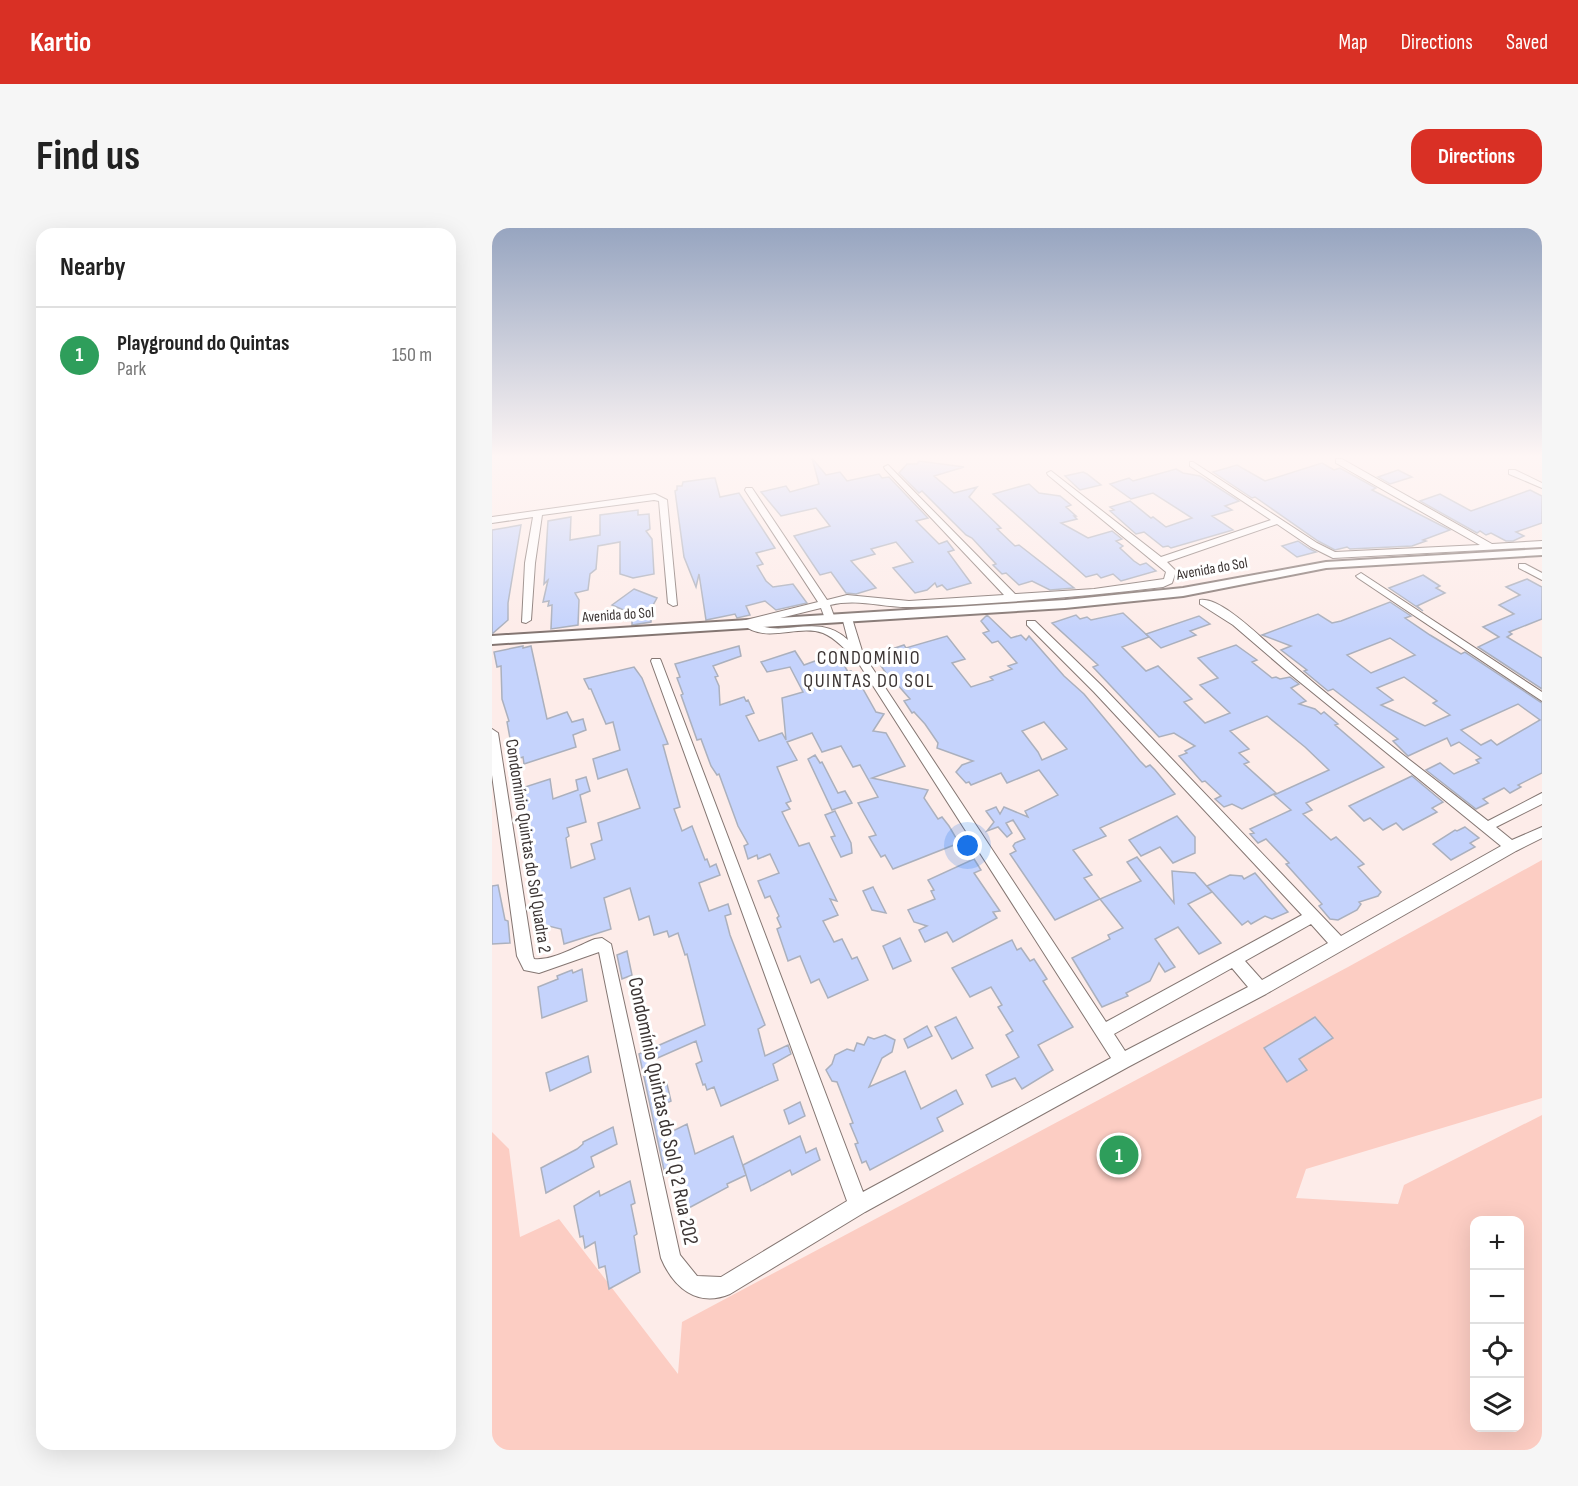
<!DOCTYPE html>
<html lang="en">
<head>
<meta charset="utf-8">
<style>
  body { margin:0; font-family:"Sofia Sans Condensed",sans-serif; background:#f6f6f6; color:#222 }
  .controls { position:absolute; right:18px; bottom:18px; display:grid; overflow:hidden; border-radius:12px; box-shadow:0 6px 24px #0002 }
  .controls button { width:54px; height:54px; display:grid; place-items:center; padding:0; border:0; border-bottom:2px solid #e0e0e0; background:#fff; color:#222; font:30px sans-serif }
  .you { position:absolute; left:476px; top:618px; width:21px; height:21px; margin:-15px; border:4px solid #fff; border-radius:50%; background:#1a73e8; box-shadow:0 0 0 9px #1a73e833 }
  .badge { display:grid; place-items:center; width:39px; height:39px; border-radius:50%; background:#d93025; color:#fff; font-size:20px; font-weight:700 }
  .pin { position:absolute; translate:-50% -50%; border:3px solid #fff; box-shadow:0 2px 6px #0006 }
  .list { margin:0; padding:0; list-style:none }
  h2 { display:flex; justify-content:space-between; align-items:center; height:78px; margin:0; padding:0 24px; font-size:26px }
  h2 small { font-size:20px; font-weight:400; color:#767676 }
  .list li { display:grid; grid-template-columns:39px 1fr auto; gap:18px; align-items:center; box-sizing:border-box; height:96px; padding:0 24px; border-top:2px solid #e0e0e0 }
  .list b { display:block; font-size:22px; white-space:nowrap }
  .list p { margin:0; font-size:20px; white-space:nowrap; color:#767676 }
  .list em { font-size:20px; font-style:normal; color:#767676 }
  .icon { flex:none; width:33px; height:33px; fill:none; stroke:currentColor; stroke-width:2; stroke-linecap:round; stroke-linejoin:round }
  .map { position:relative; flex:none; width:1050px; height:1222px; overflow:hidden; border-radius:18px }
  header { display:flex; align-items:center; gap:36px; box-sizing:border-box; height:84px; padding:0 30px; background:#d93025; color:#fff }
  header strong { font-size:28px }
  nav { display:flex; gap:33px; margin-inline-start:auto; font-size:21px }
  .intro { display:flex; align-items:center; justify-content:space-between; box-sizing:border-box; height:144px; padding:0 36px }
  h1 { margin:0; font-size:42px }
  .button { padding:15px 27px; border-radius:18px; background:#d93025; color:#fff; font-size:21px; font-weight:700 }
  main { display:flex; gap:36px; padding:0 36px }
  aside { flex:1; background:#fff; border-radius:18px; box-shadow:0 6px 24px #0002 }
  .map>svg:first-child { display:block }
</style>
</head>
<body>
<header>
<strong>Kartio</strong>
<nav><a>Map</a><a>Directions</a><a>Saved</a></nav>
</header>
<div class="intro"><h1>Find us</h1><a class="button">Directions</a></div>
<main>
<aside>
<h2>Nearby<small></small></h2>
<ul class="list">
<li><span class="badge" style="background:#2e9e5b">1</span><div><b>Playground do Quintas</b><p>Park</p></div><em>150 m</em></li>
</ul>
</aside>
<div class="map">
<svg width="1050" height="1222" viewBox="0 0 1050 1222">
  <rect width="100%" height="100%" fill="#fdece9"/>
  <!-- green -->
  <path fill="#fccdc3" fill-rule="evenodd" d="M1050 632V870L814 941 804 970 906 976 912 957 1050 887V1222H0V904L17 921 28 1009 67 991 186 1146 190 1094 856 739ZM982 992H1028V1200H982Z"/>
  <!-- building -->
  <g fill="#c5d3fc" stroke="#abb0bd" stroke-width="1.5" fill-rule="evenodd">
    <path d="M320 230 334 247 348 244 355 253 387 246 390 250 397 249 436 290 424 293 447 316 455 313 462 322 456 324 479 355 455 362 450 357 445 359 443 355 435 362 423 365 401 340 421 334 404 314 379 321 383 326 359 333 384 360 364 366 354 365 339 344 328 347 302 308 338 298 324 280 289 288 269 264 294 258 298 264 327 256Z"/>
    <path d="M427 233 472 239 442 248 462 265 485 259 477 269 509 300 505 301 523 318 527 317 582 360 558 362 540 353 527 357 514 345 510 346 501 337 504 336 480 310 474 307 430 263 427 265 407 245 415 236H425Z"/>
    <path d="M830 235 842 242 848 240 884 260 880 262 958 302 931 312 934 313 920 318 858 321 855 319 843 322 826 313 763 269 760 270 721 244 745 237 773 253Z"/>
    <path d="M684 241 691 245 708 248 747 273 733 278 740 282 720 288 741 302 679 320 676 318 671 319 652 304 644 306 618 283 622 282 618 279 638 273 659 290 661 289 674 299 700 290 661 265 639 271 618 256 637 250 641 253Z"/>
    <path d="M906 242 920 249 898 256 886 249Z"/>
    <path d="M591 244 595 246 609 257 588 262 573 248Z"/>
    <path d="M220 250H223L228 269 247 265 283 320 264 325 271 336 265 338 274 353 281 359 301 356 315 375 284 382 273 373 254 378 258 387 245 390 243 386 214 392 207 346 204 359 192 329 183 263 185 262V258H190L191 254Z"/>
    <path d="M537 256 547 265 568 268 579 277 574 279 584 288H582L585 291 569 295 596 310 620 303 630 311 624 313 631 318 628 320 642 333 648 337 654 335 664 343 629 353 621 346 609 350 605 346 594 349 501 266Z"/>
    <path d="M1038 262 1050 268V295L1024 304 1032 308 1021 313H1014L999 305 994 307 988 303 985 305 928 273 948 266 979 283Z"/>
    <path d="M146 282V287L157 286 158 301 154 303 160 311 162 346 141 350 128 346V314L106 318 104 341 98 346 96 362 83 365 87 372 86 397 59 401 60 377 56 378 57 373 51 374 56 352 52 356 56 293 79 289 78 312 108 307V287Z"/>
    <path d="M29 297 16 375V392L0 406V302Z"/>
    <path d="M806 313 818 321 824 324 805 329 790 318Z"/>
    <path d="M931 347 948 358 944 360 953 365 925 378 931 383 897 360Z"/>
    <path d="M1035 351 1050 359V391L1017 404 1020 406 1015 409 1050 430V461L986 419 1007 409 991 399 1022 386 1007 377 1028 367 1014 359Z"/>
    <path d="M142 361 165 370 160 379 159 394 140 397V392L134 393V383L120 377Z"/>
    <path d="M898 374 919 388 913 390 938 407 969 426 973 424 1050 475V545L1026 557 1029 559 1018 565 1012 560 991 571 996 575 984 581 934 542 948 535 962 546 987 535 984 532 989 530 967 514 959 518 955 510 916 528 901 513 906 511 841 461 836 463 812 443 815 442 789 422 799 418 770 407 826 386 840 395 849 393ZM898 410 923 427 879 445 855 427ZM912 449 945 473 941 475 958 487 933 498 889 477 901 472 885 460ZM1026 476 1048 492 1005 517 999 512 989 517 969 502Z"/>
    <path d="M631 385 657 409 630 419 654 443 666 438 700 471 692 474 713 495 738 485 708 457 726 450 706 430 744 417 765 432 760 434 780 450 784 449 788 451 798 449 807 456 799 460 814 473 807 476 823 481 829 486 832 484 846 496 843 497 892 539 814 575 820 582 811 586 839 612 844 609 872 636 866 639 889 664 886 668 867 674 869 676 865 682 846 692 838 691 827 678 830 676 794 636 797 635 774 611 766 615 758 606 762 605 758 601 799 582 782 567 837 542 813 519 775 488 738 503 757 521 747 525 757 534 752 536 784 565 750 581 740 576 732 579 723 571 729 568 713 553 710 554 687 528 695 525 693 523 703 518 682 505 667 509 601 439 606 437 560 395 584 387 588 391 595 389 599 392Z"/>
    <path d="M495 387 519 410 529 407 534 412 537 408 572 448 592 466 648 533 654 539 658 537 663 542 683 566 608 600 614 608 581 622 600 647 592 650 608 671 563 692 518 626 524 623 521 618 523 615 533 611 521 592 514 595 520 605 515 609 506 599 495 603 502 594 494 583 504 579 508 586 512 579 536 589 533 583 566 567 547 542 515 555 509 545 479 557 477 554 474 555 464 544 470 537 481 533 445 520 446 515 433 496 422 484 420 485 412 473 418 471 404 455H401L389 438 397 436 390 426 398 424 397 422 412 417 414 420 455 408 473 431 460 435 479 459 501 452 498 449 520 441 516 438 525 435 506 413 500 415 491 405 497 403 489 393ZM552 494 575 521 550 532 546 524 530 503Z"/>
    <path d="M707 388 718 396 698 403 704 407 669 420 654 406Z"/>
    <path d="M31 418V420L39 418 55 491 75 484 80 494 91 491 94 502 81 507 84 519 32 536 31 529 22 532 15 494 17 493 10 471 9 438 5 439 2 424Z"/>
    <path d="M247 418 249 428 221 438 226 448 223 449 227 458 228 477 252 469 254 473 256 472 262 485 254 488 267 513 290 505 294 512 290 470 311 464 298 439 275 444 269 434 303 423 312 437 345 425 356 444 359 443 367 454 384 484 392 486 381 503 394 505 413 538 380 550 436 562 432 570 446 591 450 589 457 598 467 615 401 641 393 627 389 629 377 609 384 607 366 575 386 569 368 537 361 539 349 518 330 524 320 505 295 514 305 532 285 539 299 573 294 575 298 581 290 584 307 618 317 615 345 673 338 671 346 687 331 693 342 714 350 711 360 731 365 729 376 752 336 770 327 751 319 755 308 728 296 733 285 701 289 699 285 690 287 688 278 668 273 670 266 653 287 645 278 626 266 631 265 627 256 631 252 618 256 616 246 598 227 546 225 547 219 538 209 511 205 512 189 467 191 466 185 450 188 449 183 436Z"/>
    <path d="M142 439 150 450 176 516 171 517 188 579 182 581 190 603 200 598 213 632 215 631 218 639 224 636 228 647 207 655 217 683 236 676 239 686 233 688 238 707 273 797 266 801 273 828 296 817 299 826 281 836 286 852 229 878 222 859 215 862 213 856 211 857 204 836 210 833 204 813 161 832 168 859 175 856 179 873 170 877 177 905 195 896 203 926 241 908 254 947 235 956 236 959 193 982 184 935 172 942 147 826 213 797 195 726 193 727 186 705 177 709 175 703 162 707 157 688 147 692 138 660 112 670 119 701 72 716 69 701 48 696 40 652 44 651 38 622 35 623 25 565 33 562V559L58 551 61 571 86 562 84 552 94 549 98 563 88 567 94 594 75 600 77 608 74 610 79 640 103 631 99 616 110 612 106 595 148 580 135 541 106 551 101 531 128 522 121 494 114 496 99 461H97L92 451Z"/>
    <path d="M323 527 328 535 330 534 346 565 353 563 360 575 340 582 316 531Z"/>
    <path d="M920 548 951 574 940 580 945 584 911 602 904 595 891 602 878 590 872 593 857 578Z"/>
    <path d="M343 583 359 615 360 625 349 629 339 609 343 608 333 587Z"/>
    <path d="M685 588 703 609V625L681 635 668 619 649 628 637 612Z"/>
    <path d="M973 599 987 610 978 615 983 619 959 632 941 616 963 602 965 603Z"/>
    <path d="M645 629 682 675 680 643 703 645 720 664 696 676 729 715 707 726 686 699 663 711 683 739 673 744 667 735 658 753 634 765 636 768 610 779 580 730 618 711 616 707 631 700 608 671 649 653 635 634Z"/>
    <path d="M482 631 489 642 482 645 508 683 501 684 505 690 461 714 455 704 433 714 427 702 435 698 422 694 416 682 443 671 439 663 442 662 436 652Z"/>
    <path d="M763 645 796 684 780 691 773 688 759 696 756 693 750 697 715 658 738 647 750 648 752 651Z"/>
    <path d="M6 657 13 692 16 693 18 715 0 716V658Z"/>
    <path d="M381 659 394 685 380 682 371 663Z"/>
    <path d="M408 710 419 733 401 741 391 718Z"/>
    <path d="M520 712 525 722 529 720 538 733 542 731 555 751 551 753 581 799 546 817 561 842 530 861 523 850 500 859 494 847 527 829 514 807 521 803 506 779 510 777 499 759 478 769 460 740Z"/>
    <path d="M135 723 140 747 130 751 125 727Z"/>
    <path d="M90 741 95 773 50 790 46 759 66 751 65 748 80 742 81 745Z"/>
    <path d="M464 789 481 820 460 831 443 799Z"/>
    <path d="M823 789 841 810 807 831 815 842 795 854 772 820Z"/>
    <path d="M435 798 440 808 416 820 412 811Z"/>
    <path d="M393 807 403 812 400 824 390 830 377 859 413 843 429 881 464 862 471 876 445 890 451 903 378 942 374 933 370 935 363 916 366 915 358 896 361 895 345 854 340 853 334 842 340 836 343 827 355 821 362 823 365 815 372 817 376 809 382 811Z"/>
    <path d="M96 828 99 844 58 863 54 845Z"/>
    <path d="M308 874 313 888 297 896 292 882Z"/>
    <path d="M121 899 125 916 99 929 102 939 54 965 49 940 85 921 91 916V914Z"/>
    <path d="M308 908 314 925 324 920 328 932 300 947 298 942 259 963 251 937Z"/>
    <path d="M138 953 143 975 139 977 145 1006 142 1008 148 1044 117 1061 113 1038 107 1040 103 1014 93 1020 91 1008 88 1009 82 978 107 963 108 968Z"/>
  </g>
  <g fill="none" stroke-linecap="round" stroke-linejoin="round">
    <!-- minor casing -->
    <g stroke="#847672" stroke-width="2">
      <g id="minor">
        <path d="M844 231H850L1000 316 1050 313V319L841 330 819 319 785 296 675 334 684 343 680 355 671 359C588 369 503 376 420 379 391 380 367 370 338 377L343 391 342 393H334L329 380 264 396C293 410 327 384 356 412L350 389 355 386 359 387 371 426 614 794 810 687 602 464 535 397V393H543L610 458 849 708 1009 618 798 446 741 397 708 376V372C728 369 765 406 779 418 849 480 923 536 996 593L1050 565V576L1004 599 1020 612 1050 599V610L1024 623 774 766 636 839 373 984 238 1066C205 1080 181 1059 169 1030L107 724 47 745 32 742 25 728 0 547V501L6 505 41 728 42 731C61 733 85 718 103 711L110 710 119 716 188 1027 205 1048 229 1049 355 973 159 433 160 431H168L169 433 371 964 619 830 362 428C351 421 344 410 331 405 304 396 273 417 249 395L250 393 326 374 253 262 254 260H260L335 372 355 367 417 373 512 367 393 241 392 239 396 237 523 366 602 361 672 351 674 344 556 247 555 245 559 243 669 329 779 292 698 238V234H701L825 315 843 324 988 317 844 235ZM819 696 836 715 770 752 753 733ZM740 740 756 759 633 823 622 806Z"/>
        <path d="M1017 242H1023L1050 255V260L1017 246Z"/>
        <path d="M163 266 175 272 185 377 181 378 176 375 167 273 162 272 50 287 43 335 39 392 34 395 30 394 33 335 41 289 0 295V289Z"/>
        <path d="M1027 336H1033L1050 345V352L1027 340Z"/>
        <path d="M869 345 1050 464V473L866 350 864 348Z"/>
      </g>
    </g>
    <!-- tertiary casing -->
    <g stroke="#847672" stroke-width="4">
      <path id="tertiary" d="M1050 321V327L834 340 691 368 573 380 0 416V408L573 372 691 360 834 334Z"/>
    </g>
    <!-- minor -->
    <use href="#minor" fill="#fff" fill-rule="evenodd"/>
    <!-- tertiary -->
    <use href="#tertiary" fill="#fff" fill-rule="evenodd"/>
  </g>
  <!-- sky -->
  <linearGradient id="sky" x2="0" y2="1"><stop stop-color="#97a5c0"/><stop offset="0.57" stop-color="#fef6f5"/><stop offset="1" stop-color="#fef6f5" stop-opacity="0"/></linearGradient>
  <rect width="1050" height="401" fill="url(#sky)"/>
  <g text-anchor="middle" dominant-baseline="central" stroke-width="6" stroke-linejoin="round" paint-order="stroke">
    <!-- far-street labels -->
    <g font-size="15" fill="#3c3534" stroke="#fff">
      <text transform="translate(720 341) rotate(-10)">Avenida do Sol</text>
      <text transform="translate(126 387) rotate(-4)">Avenida do Sol</text>
    </g>
    <!-- street labels -->
    <g font-size="18" fill="#3c3534" stroke="#fff">
      <text transform="translate(36 618) rotate(81)">Condomínio Quintas do Sol Quadra 2</text>
    </g>
    <!-- neighbourhood labels -->
    <g font-size="20" letter-spacing="1.5" fill="#3c3534" stroke="#fff">
      <text x="377" y="430">CONDOMÍNIO<tspan x="377" dy="23">QUINTAS DO SOL</tspan></text>
    </g>
    <!-- near-street labels -->
    <g font-size="21" fill="#3c3534" stroke="#fff">
      <text transform="translate(171 883) rotate(78)">Condomínio Quintas do Sol Q 2 Rua 202</text>
    </g>
  </g>
</svg>
<div class="controls">
<button>+</button>
<button>−</button>
<button><svg class="icon" aria-label="locate" viewBox="0 0 24 24"><circle cx="12" cy="12" r="6"/><path d="M12 2v4M12 18v4M2 12h4M18 12h4"/></svg></button>
<button><svg class="icon" aria-label="layers" viewBox="0 0 24 24"><path d="M12 4l9 5-9 5-9-5zM3 14l9 5 9-5"/></svg></button>
</div>
<div class="you"></div>
<div class="pin badge" style="left:627px;top:927px;background:#2e9e5b">1</div>
</div>
</main>
</body>
</html>
